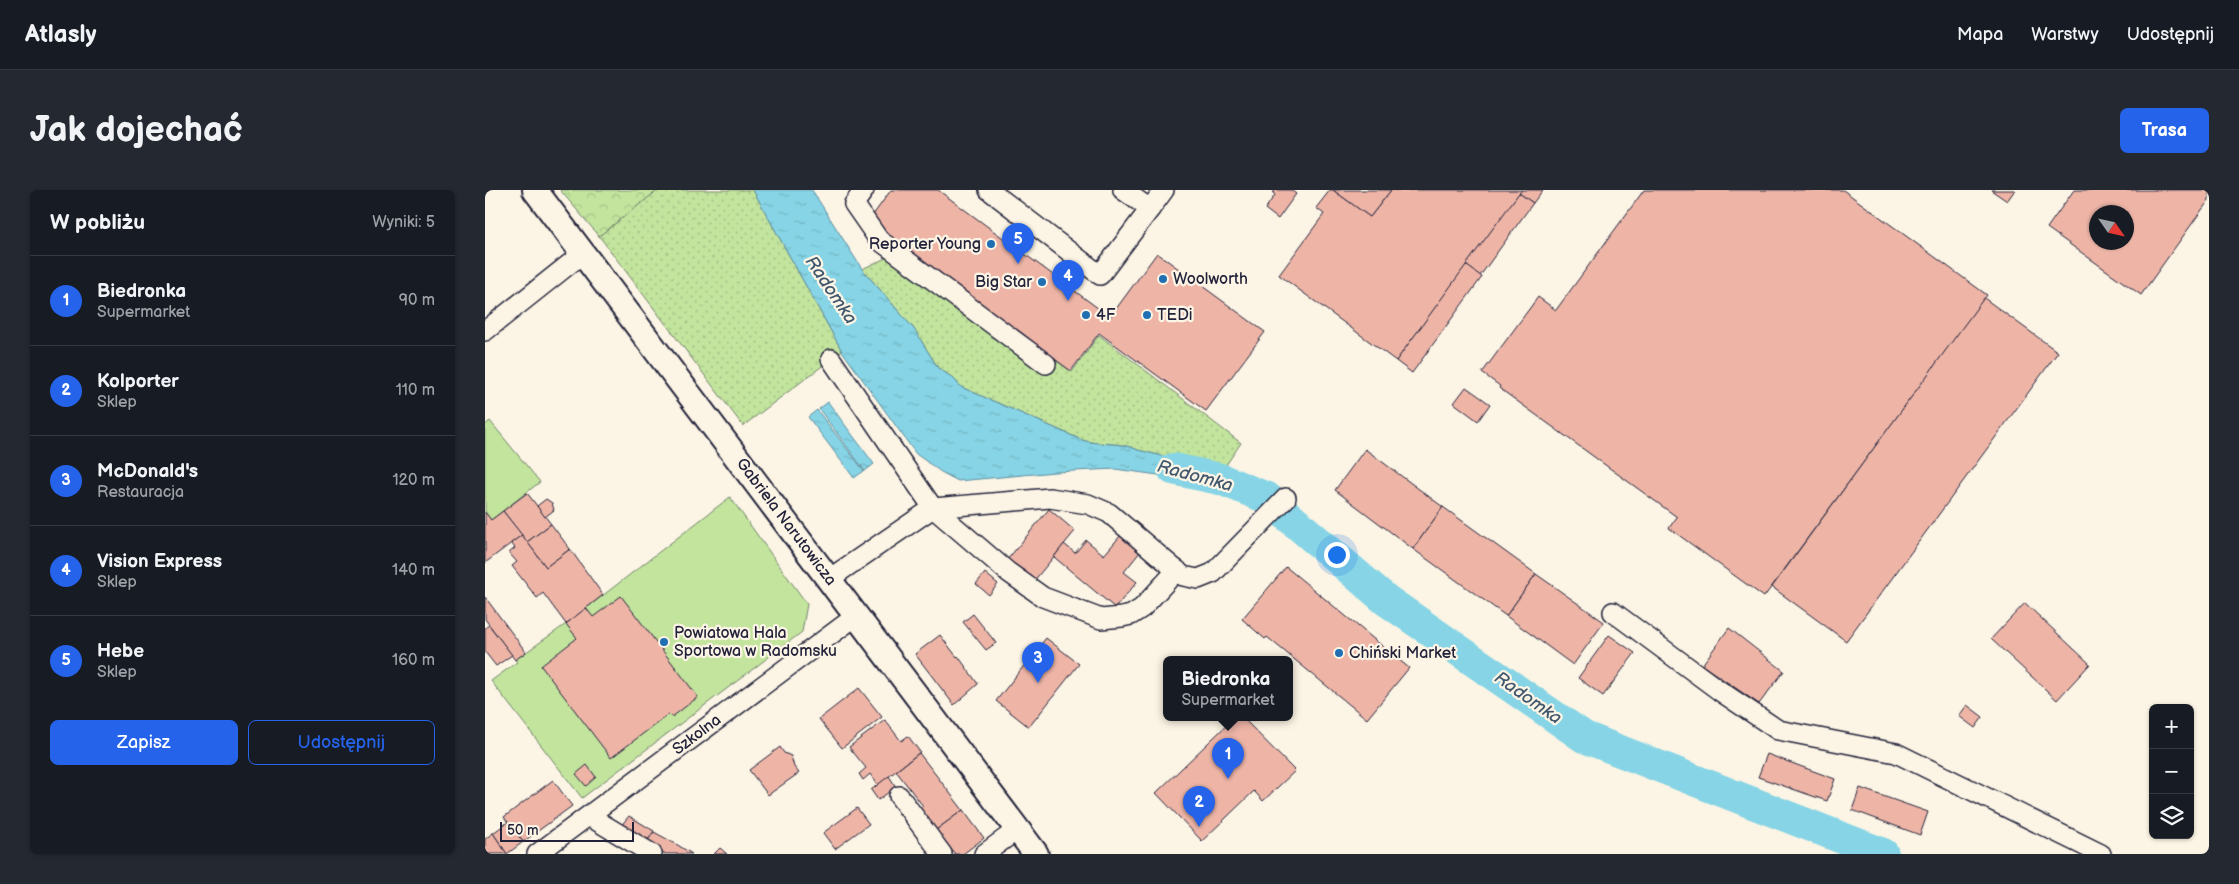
<!DOCTYPE html>
<html lang="pl">
<head>
<meta charset="utf-8">
<style>
  body { margin:0; font-family:"Balsamiq Sans",sans-serif; background:#242831; color:#f1f3f6 }
  .controls { position:absolute; right:15px; bottom:15px; display:grid; overflow:hidden; border-radius:8px; box-shadow:0 1px 4px #0004 }
  .controls button { width:45px; height:45px; display:grid; place-items:center; padding:0; border:0; border-bottom:1px solid #363941; background:#171b24; color:#f1f3f6; font:25px sans-serif }
  .compass { position:absolute; left:1604px; top:15px; width:45px; height:45px; border-radius:50%; background:#171b24; box-shadow:0 1px 4px #0004; rotate:124deg }
  .scale { position:absolute; left:15px; bottom:12px; width:134px; box-sizing:border-box; padding-left:5px; border:2px solid #22223b; border-top:0; font-size:14px; line-height:18px; white-space:nowrap; color:#22223b; -webkit-text-stroke:4px #fcf5e5; paint-order:stroke }
  .you { position:absolute; left:851px; top:364px; width:18px; height:18px; margin:-12px; border:4px solid #fff; border-radius:50%; background:#1a73e8; box-shadow:0 0 0 8px #1a73e833 }
  .badge { display:grid; place-items:center; width:32px; height:32px; border-radius:50%; background:#2563eb; color:#fff; font-size:16px; font-weight:700 }
  .pin { position:absolute; translate:-50% -41px; filter:drop-shadow(0 1px 2px #0008) }
  .pin::after { content:''; position:absolute; top:26px; width:18px; height:15px; background:inherit; clip-path:polygon(0 0,100% 0,50% 100%) }
  .popup { position:absolute; left:678px; top:466px; width:130px; height:65px; box-sizing:border-box; display:grid; place-content:center; border-radius:8px; background:#171b24; filter:drop-shadow(0 1px 4px #0005); font-size:16px; white-space:nowrap; color:#9ea1a6 }
  .popup b { font-size:19px; color:#f1f3f6 }
  .popup::after { content:''; position:absolute; left:50%; top:100%; margin-left:-10px; border:10px solid transparent; border-top-color:#171b24 }
  .list { margin:0; padding:0; list-style:none }
  h2 { display:flex; justify-content:space-between; align-items:center; height:65px; margin:0; padding:0 20px; font-size:21px }
  h2 small { font-size:16px; font-weight:400; color:#9ea1a6 }
  .list li { display:grid; grid-template-columns:32px 1fr auto; gap:15px; align-items:center; box-sizing:border-box; height:90px; padding:0 20px; border-top:1px solid #363941 }
  .list b { display:block; font-size:19px; white-space:nowrap }
  .list p { margin:0; font-size:16px; white-space:nowrap; color:#9ea1a6 }
  .list em { font-size:16px; font-style:normal; color:#9ea1a6 }
  .actions { display:flex; gap:10px; padding:15px 20px }
  .actions a { flex:1; padding:11px 0; border:1px solid #2563eb; border-radius:8px; text-align:center; font-size:18px; color:#2563eb }
  .actions .main { background:#2563eb; color:#fff }
  .icon { flex:none; width:28px; height:28px; fill:none; stroke:currentColor; stroke-width:2; stroke-linecap:round; stroke-linejoin:round }
  .map { position:relative; flex:none; width:1724px; height:664px; overflow:hidden; border-radius:8px }
  header { display:flex; align-items:center; gap:30px; box-sizing:border-box; height:70px; padding:0 25px; background:#171b24; border-bottom:1px solid #363941 }
  header strong { font-size:24px }
  nav { display:flex; gap:28px; margin-inline-start:auto; font-size:18px }
  .intro { display:flex; align-items:center; justify-content:space-between; box-sizing:border-box; height:120px; padding:0 30px }
  h1 { margin:0; font-size:35px }
  .button { padding:12px 22px; border-radius:8px; background:#2563eb; color:#fff; font-size:18px; font-weight:700 }
  main { display:flex; gap:30px; padding:0 30px }
  aside { flex:1; background:#171b24; border-radius:8px; box-shadow:0 1px 4px #0004 }
  .map>svg:first-child { display:block }
</style>
</head>
<body>
<header>
<strong>Atlasly</strong>
<nav><a>Mapa</a><a>Warstwy</a><a>Udostępnij</a></nav>
</header>
<div class="intro"><h1>Jak dojechać</h1><a class="button">Trasa</a></div>
<main>
<aside>
<h2>W pobliżu<small>Wyniki: 5</small></h2>
<ul class="list">
<li><span class="badge">1</span><div><b>Biedronka</b><p>Supermarket</p></div><em>90 m</em></li>
<li><span class="badge">2</span><div><b>Kolporter</b><p>Sklep</p></div><em>110 m</em></li>
<li><span class="badge">3</span><div><b>McDonald's</b><p>Restauracja</p></div><em>120 m</em></li>
<li><span class="badge">4</span><div><b>Vision Express</b><p>Sklep</p></div><em>140 m</em></li>
<li><span class="badge">5</span><div><b>Hebe</b><p>Sklep</p></div><em>160 m</em></li>
</ul>
<div class="actions"><a class="main">Zapisz</a><a>Udostępnij</a></div>
</aside>
<div class="map">
<svg width="1724" height="664" viewBox="0 0 1724 664">
  <defs>
    <pattern id="grass-dots" width="8" height="8" patternUnits="userSpaceOnUse" patternTransform="scale(1.25)"><rect width="8" height="8" fill="#c2e49d"/><path d="M2 2h.1M6 6h.1" fill="none" stroke="#a6c388" stroke-width="1.8" stroke-linecap="round"/></pattern>
    <pattern id="forest-crowns" width="20" height="18" patternUnits="userSpaceOnUse" patternTransform="scale(1.25)"><rect width="20" height="18" fill="#c2e49d"/><path d="M2 6a3 3 0 1 1 6 0M12 15a3 3 0 1 1 6 0" fill="none" stroke="#a6c388"/></pattern>
    <pattern id="water-ripples" width="26" height="14" patternUnits="userSpaceOnUse" patternTransform="scale(1.25)"><rect width="26" height="14" fill="#86d4e5"/><path d="M2 4q2-2 4 0t4 0M15 11q2-2 4 0t4 0" fill="none" stroke="#73b6c5"/></pattern>
  </defs>
  <rect width="100%" height="100%" fill="#fcf5e5"/>
  <filter id="ink" filterUnits="userSpaceOnUse"><feTurbulence type="fractalNoise" baseFrequency=".02" numOctaves="2"/><feDisplacementMap in="SourceGraphic" scale="10" xChannelSelector="R" yChannelSelector="G"/><feConvolveMatrix kernelMatrix="1 2 1 2 8 2 1 2 1" color-interpolation-filters="sRGB"/></filter>
  <g filter="url(#ink)">
    <!-- grass -->
    <g fill="url(#grass-dots)" stroke="#72836c">
      <path d="M173 0H268L357 161 258 236 114 46Z"/>
      <path d="M403 67 559 182 569 169 587 182 614 145 756 253 737 281 653 260C635 251 615 256 597 250L476 197 468 188 453 178 429 139 377 79Z"/>
    </g>
    <!-- forest -->
    <path fill="url(#forest-crowns)" stroke="#72836c" d="M75 0H173L114 46Z"/>
    <!-- garden -->
    <g fill="#c2e49d" stroke="#72836c">
      <path d="M5 231 55 292 6 330 0 322V235Z"/>
      <path d="M245 307 322 414 317 442 97 608 6 491 32 472 30 470 81 434Z"/>
    </g>
    <!-- water -->
    <g fill="url(#water-ripples)" stroke="#5e8da1">
      <path d="M268 0H327L377 79 429 139 453 178 468 188 476 197 597 250C615 256 635 251 653 260L737 281 725 296 673 285 630 279 570 282 473 291 456 282 431 264 357 161Z"/>
      <path d="M343 212 389 274 380 281 334 219Z"/>
      <path d="M332 220 379 281 369 288 323 227Z"/>
    </g>
    <g fill="none" stroke-linecap="round" stroke-linejoin="round">
      <!-- river -->
      <path stroke="#86d4e5" stroke-width="32" d="M688 279 735 289 782 308 901 410 1099 547 1398 664"/>
    </g>
    <!-- building -->
    <g fill="#eeb5a7" stroke="#22223b" fill-rule="evenodd">
      <path d="M406 0H453L625 127 672 63 780 142 721 221 614 143 586 181 383 32Z"/>
      <path d="M790 0H806L811 4 793 29 780 19 790 5 788 3Z"/>
      <path d="M845 0H848L885 27 906 0H1037L911 171 794 85 839 24 831 18Z"/>
      <path d="M848 0H906L885 27Z"/>
      <path d="M1037 0H1058L1048 13 1034 3Z"/>
      <path d="M1159 0H1358L1502 105 1279 407 1184 338 1192 327 1014 198 1015 196 997 183 1053 107 1071 120Z"/>
      <path d="M1506 0H1530L1522 11Z"/>
      <path d="M1589 0H1724V10L1656 105 1562 38ZM1612 22H1642V52H1612Z"/>
      <path d="M1034 3 1048 13 995 86 981 75Z"/>
      <path d="M981 75 997 87 927 183 911 171Z"/>
      <path d="M1499 108 1573 162 1361 451 1287 397Z"/>
      <path d="M981 197 1005 214 993 231 969 213Z"/>
      <path d="M880 259 958 317 928 359 850 300Z"/>
      <path d="M42 303 66 334 42 352 18 321Z"/>
      <path d="M61 309 67 313 69 320 60 327 52 316Z"/>
      <path d="M958 317 1051 384 1021 426 928 359Z"/>
      <path d="M564 319 590 341 548 392 522 370Z"/>
      <path d="M18 321 37 345 0 373V322L6 330Z"/>
      <path d="M66 334 85 359 61 377 42 352Z"/>
      <path d="M37 345 61 377 85 359 118 405 81 434 58 403 52 408 27 376 32 372 24 363 30 358 26 353Z"/>
      <path d="M636 345 655 362 639 382 652 392 630 418 569 367 579 354 590 363 601 350 619 365Z"/>
      <path d="M801 377 924 478 882 529 782 447 780 449 757 429Z"/>
      <path d="M500 383 513 394 504 405 491 394Z"/>
      <path d="M1051 384 1119 432 1088 475 1021 426Z"/>
      <path d="M136 406 213 507 187 527 184 524 126 568 56 476 92 448 81 434 101 418 108 427Z"/>
      <path d="M0 407 41 462 30 470 0 429Z"/>
      <path d="M1540 413 1605 474 1572 510 1506 449Z"/>
      <path d="M488 424 511 453 501 460 478 432Z"/>
      <path d="M4 435 27 465 11 476 0 462V438Z"/>
      <path d="M1244 438 1299 481 1274 514 1217 475Z"/>
      <path d="M455 445 472 467 473 466 493 494 469 515 430 464Z"/>
      <path d="M1124 445 1150 463 1118 506 1093 488Z"/>
      <path d="M561 448 594 474 544 537 511 511Z"/>
      <path d="M374 498 397 527 357 558 334 529Z"/>
      <path d="M1482 515 1498 527 1490 538 1474 526Z"/>
      <path d="M749 528H758L810 581 778 611 769 601 717 651 671 603Z"/>
      <path d="M400 530 416 551 423 546 435 562 393 595 385 584 378 590 374 584 381 578 364 557Z"/>
      <path d="M295 557 299 563 306 566 309 577 314 583 283 605 264 580Z"/>
      <path d="M434 563 478 620 451 640 434 618 438 616 411 581Z"/>
      <path d="M1282 564 1350 589 1342 611 1273 587Z"/>
      <path d="M102 575 111 587 101 596 91 584Z"/>
      <path d="M404 586 411 597 393 610 386 600Z"/>
      <path d="M68 590 87 616 38 652 19 627Z"/>
      <path d="M1375 598 1443 622 1435 645 1367 620Z"/>
      <path d="M372 618 384 634 350 659 338 643Z"/>
      <path d="M478 620 499 648 478 664H470L451 640Z"/>
      <path d="M144 626 169 641 160 654 134 638Z"/>
      <path d="M23 632 38 652 22 664 8 643Z"/>
      <path d="M169 642 191 654 207 664H177L160 654Z"/>
      <path d="M8 643 22 664H0V649Z"/>
      <path d="M235 658 242 664H229Z"/>
    </g>
    <g fill="none" stroke-linecap="round" stroke-linejoin="round">
      <!-- minor casing -->
      <g stroke="#22223b" stroke-width="22">
        <g id="minor">
          <path d="M379 0 369 14 394 50 561 174"/>
          <path d="M504 0 615 85 665 19"/>
          <path d="M638 0 665 19 679 0"/>
          <path d="M0 141 97 64"/>
          <path d="M346 169 448 318 523 382 558 407 616 429 637 427 646 425 657 418 692 380"/>
          <path d="M344 389 448 318 565 308 603 314 624 323 698 386 713 389 728 383 801 308"/>
          <path d="M1128 422 1235 501 1293 540 1411 563 1616 664"/>
          <path d="M414 606 457 664"/>
          <path d="M104 626 167 664"/>
          <path d="M52 664 371 426"/>
          <path d="M499 664 533 639"/>
        </g>
      </g>
      <!-- major casing -->
      <g stroke="#22223b" stroke-width="28">
        <path id="major" d="M50 0 551 664"/>
      </g>
      <!-- minor -->
      <use href="#minor" stroke="#fcf5e5" stroke-width="19"/>
      <!-- major -->
      <use href="#major" stroke="#fcf5e5" stroke-width="24"/>
    </g>
  </g>
  <!-- markers -->
  <g fill="#1f6fb2" stroke="#fcf5e5" stroke-width="2">
    <circle cx="506" cy="54" r="5"/>
    <circle cx="678" cy="89" r="5"/>
    <circle cx="557" cy="92" r="5"/>
    <circle cx="601" cy="125" r="5"/>
    <circle cx="662" cy="125" r="5"/>
    <circle cx="179" cy="452" r="5"/>
    <circle cx="854" cy="463" r="5"/>
  </g>
  <g text-anchor="middle" dominant-baseline="central" stroke-width="4.5" stroke-linejoin="round" paint-order="stroke">
    <!-- poi labels -->
    <g font-size="16" fill="#22223b" stroke="#fcf5e5" text-anchor="start">
      <text x="496" y="54" text-anchor="end">Reporter Young</text>
      <text x="688" y="89">Woolworth</text>
      <text x="547" y="92" text-anchor="end">Big Star</text>
      <text x="611" y="125">4F</text>
      <text x="672" y="125">TEDi</text>
      <text x="189" y="443">Powiatowa Hala<tspan x="189" dy="18">Sportowa w Radomsku</tspan></text>
      <text x="864" y="463">Chiński Market</text>
    </g>
    <!-- street labels -->
    <g font-size="16" fill="#22223b" stroke="#fcf5e5">
      <text transform="translate(301 332) rotate(53)">Gabriela Narutowicza</text>
      <text transform="translate(212 545) rotate(-37)">Szkolna</text>
    </g>
    <!-- water labels -->
    <g font-size="18" font-style="italic" fill="#40576e" stroke="#fcf5e5">
      <text transform="translate(346 100) rotate(56)">Radomka</text>
      <text transform="translate(710 286) rotate(15)">Radomka</text>
      <text transform="translate(1043 508) rotate(35)">Radomka</text>
    </g>
  </g>
</svg>
<div class="controls">
<button>+</button>
<button>−</button>
<button><svg class="icon" aria-label="layers" viewBox="0 0 24 24"><path d="M12 4l9 5-9 5-9-5zM3 14l9 5 9-5"/></svg></button>
</div>
<svg class="compass" viewBox="-18 -18 36 36"><path d="M0-13l5 13h-10z" fill="#e53935"/><path d="M0 13l5-13h-10z" fill="#9ea1a6"/></svg>
<div class="scale">50 m</div>
<div class="you"></div>
<div class="pin badge" style="left:743px;top:589px">1</div>
<div class="popup"><b>Biedronka</b>Supermarket</div>
<div class="pin badge" style="left:714px;top:637px">2</div>
<div class="pin badge" style="left:553px;top:493px">3</div>
<div class="pin badge" style="left:583px;top:111px">4</div>
<div class="pin badge" style="left:533px;top:74px">5</div>
</div>
</main>
</body>
</html>
